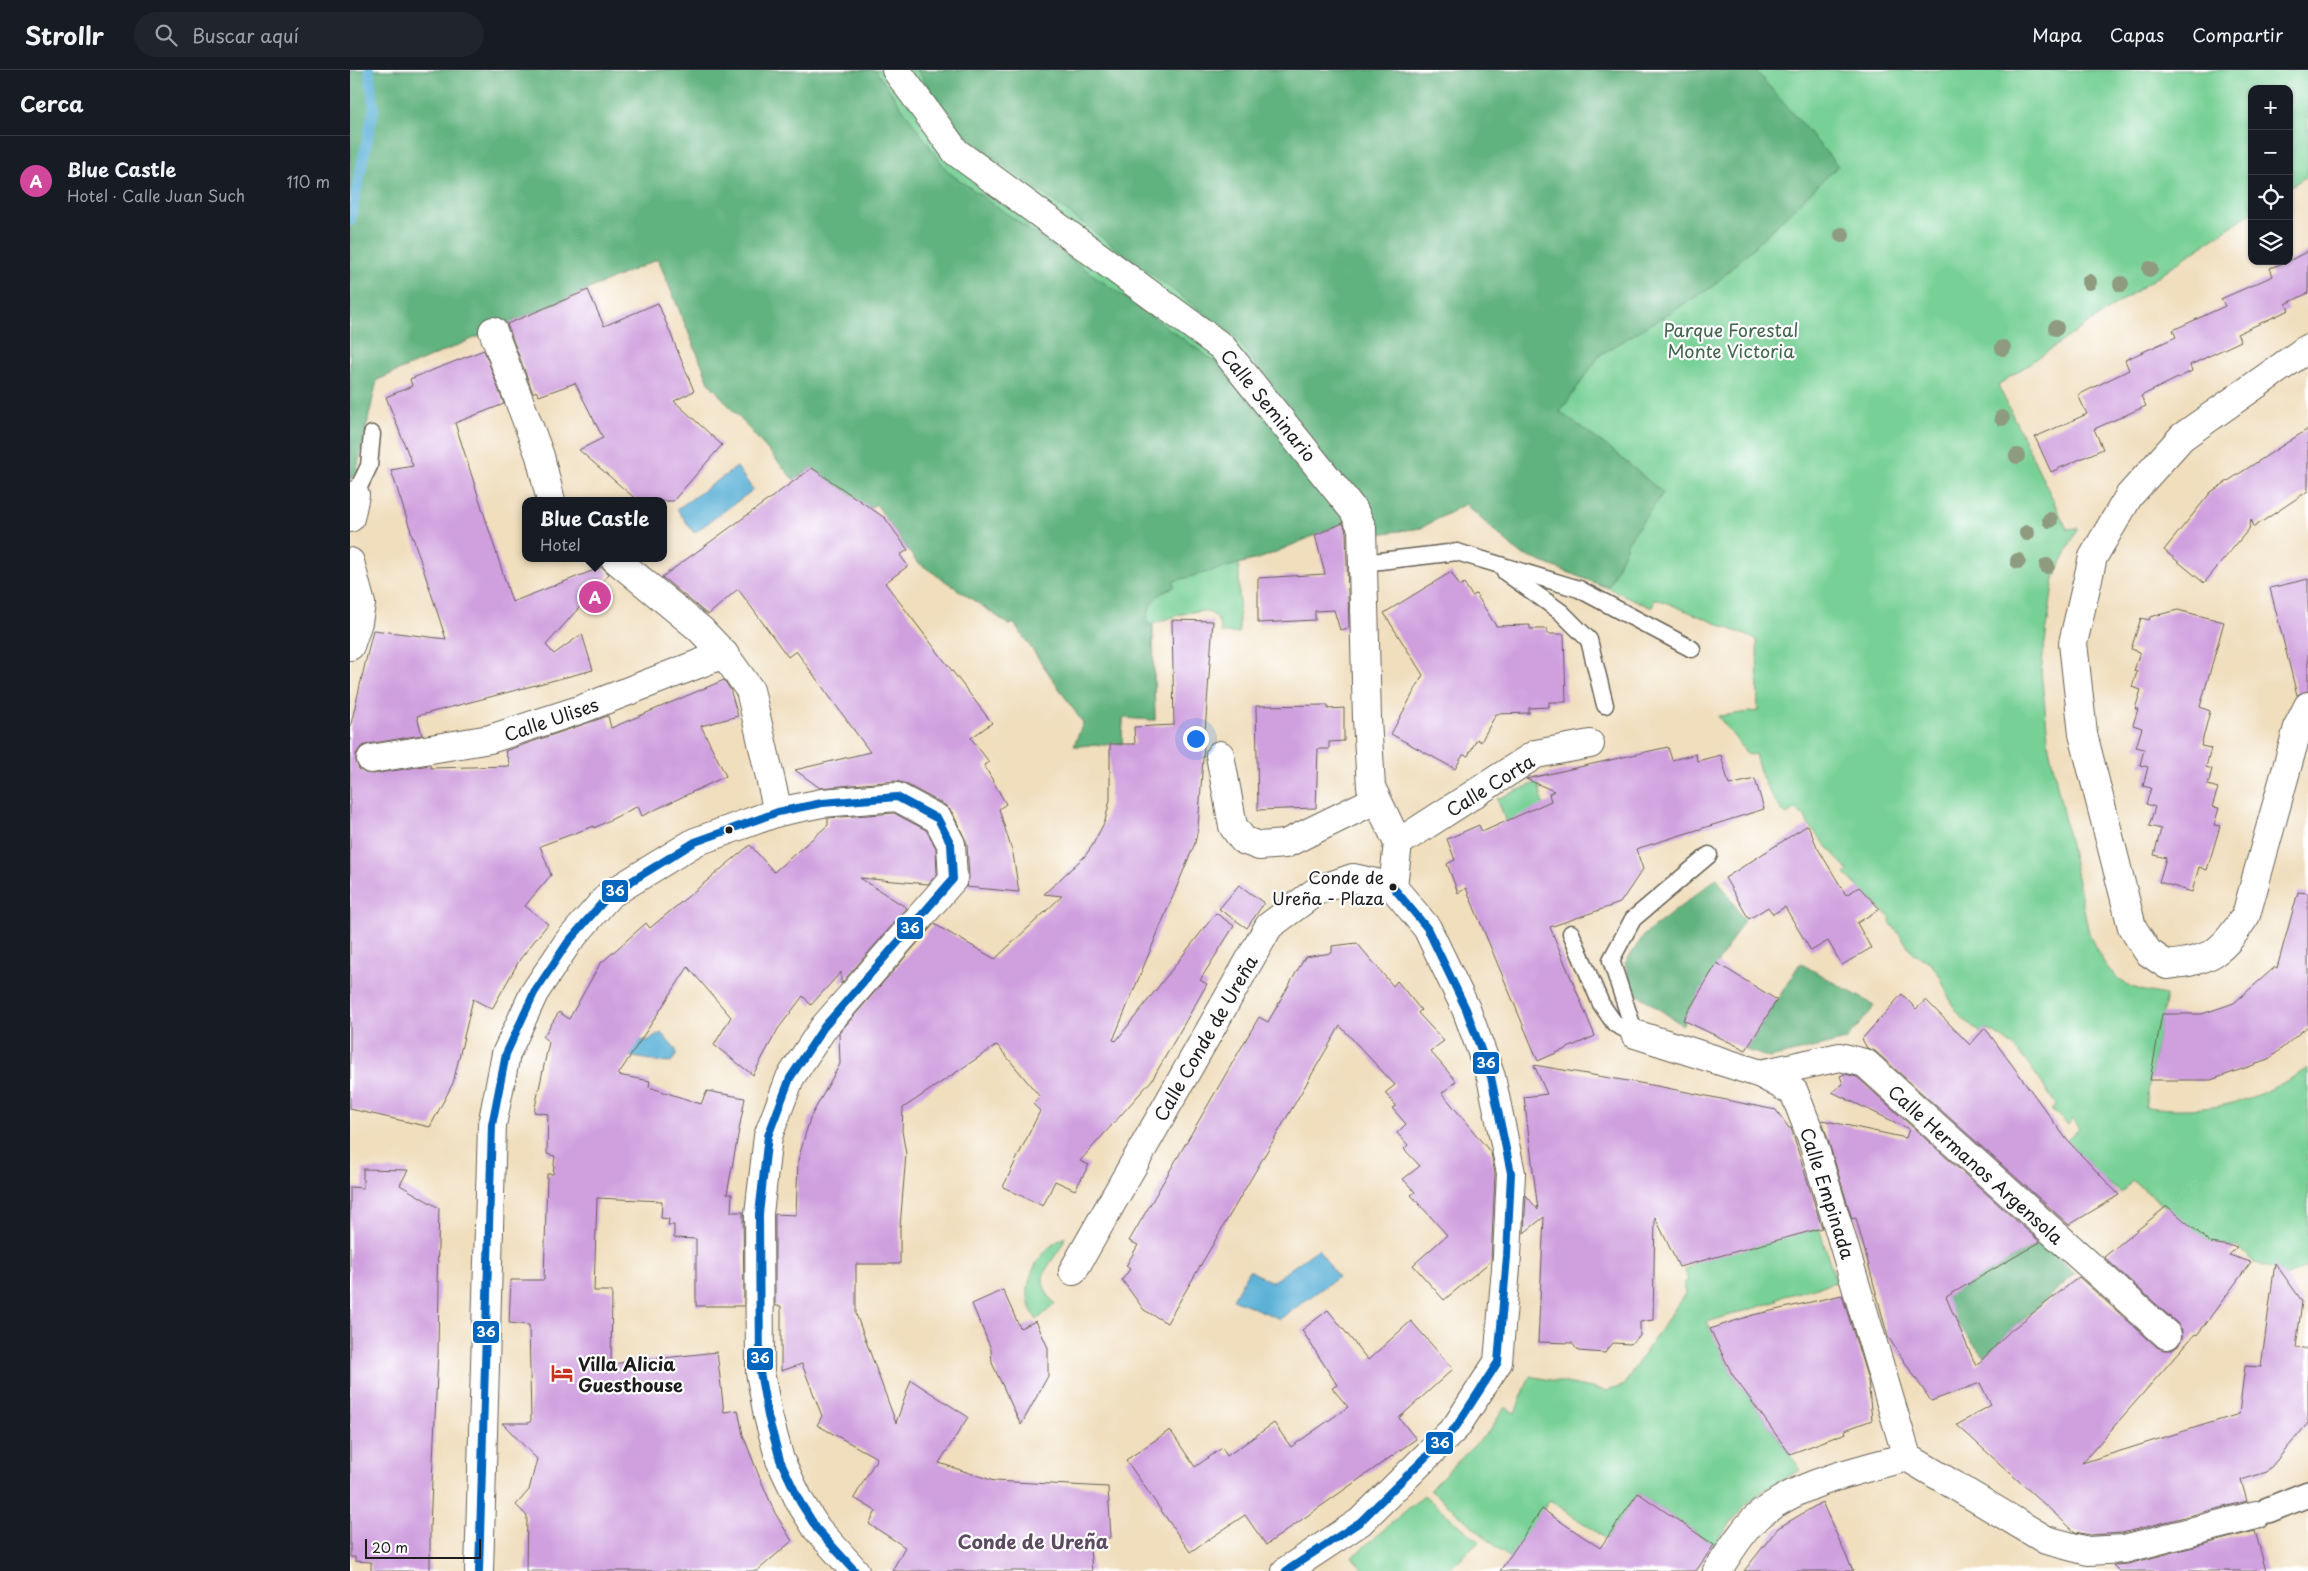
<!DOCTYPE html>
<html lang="es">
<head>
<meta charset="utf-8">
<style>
  body { margin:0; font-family:"Playpen Sans",sans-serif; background:#20242c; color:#f1f3f6 }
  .controls { position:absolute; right:15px; top:15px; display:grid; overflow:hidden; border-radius:10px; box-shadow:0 1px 4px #0004 }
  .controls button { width:45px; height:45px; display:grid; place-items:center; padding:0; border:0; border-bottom:1px solid #363941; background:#171b24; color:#f1f3f6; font:25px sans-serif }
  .scale { position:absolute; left:15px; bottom:12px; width:116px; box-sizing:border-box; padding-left:5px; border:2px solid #1c1c1c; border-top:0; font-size:14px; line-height:18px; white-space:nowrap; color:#1c1c1c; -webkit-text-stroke:4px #fff; paint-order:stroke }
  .you { position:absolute; left:845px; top:668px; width:18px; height:18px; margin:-12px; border:4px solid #fff; border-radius:50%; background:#1a73e8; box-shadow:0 0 0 8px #1a73e833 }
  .badge { display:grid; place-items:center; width:32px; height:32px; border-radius:50%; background:#7c3aed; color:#fff; font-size:16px; font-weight:700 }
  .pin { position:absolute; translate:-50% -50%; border:2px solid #fff; box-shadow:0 1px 5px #0006 }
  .popup { position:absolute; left:172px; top:427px; width:145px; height:65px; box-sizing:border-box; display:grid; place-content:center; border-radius:10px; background:#171b24; filter:drop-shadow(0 1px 4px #0005); font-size:16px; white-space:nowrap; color:#9ea1a6 }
  .popup b { font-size:19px; color:#f1f3f6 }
  .popup::after { content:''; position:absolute; left:50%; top:100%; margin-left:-10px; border:10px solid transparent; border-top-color:#171b24 }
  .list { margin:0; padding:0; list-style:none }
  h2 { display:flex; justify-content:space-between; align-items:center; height:65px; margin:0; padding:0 20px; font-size:21px }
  h2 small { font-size:16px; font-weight:400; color:#9ea1a6 }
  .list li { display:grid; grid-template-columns:32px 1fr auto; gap:15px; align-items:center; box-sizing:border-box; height:90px; padding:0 20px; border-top:1px solid #363941 }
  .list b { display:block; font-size:19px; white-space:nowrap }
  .list p { margin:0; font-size:16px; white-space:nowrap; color:#9ea1a6 }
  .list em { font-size:16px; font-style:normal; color:#9ea1a6 }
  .icon { flex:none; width:28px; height:28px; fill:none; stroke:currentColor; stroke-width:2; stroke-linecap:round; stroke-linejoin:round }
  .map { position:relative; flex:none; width:1958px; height:1501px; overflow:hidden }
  header { display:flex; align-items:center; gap:30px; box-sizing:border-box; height:70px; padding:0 25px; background:#171b24; border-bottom:1px solid #363941 }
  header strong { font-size:24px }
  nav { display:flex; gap:28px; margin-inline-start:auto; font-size:18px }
  .search { width:350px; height:45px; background:#20242c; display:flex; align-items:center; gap:12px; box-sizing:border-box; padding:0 18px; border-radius:28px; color:#9ea1a6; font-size:19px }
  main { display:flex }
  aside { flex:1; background:#171b24 }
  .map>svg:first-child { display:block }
</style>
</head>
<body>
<header>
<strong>Strollr</strong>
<div class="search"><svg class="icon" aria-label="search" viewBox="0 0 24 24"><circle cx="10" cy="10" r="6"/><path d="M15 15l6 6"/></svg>Buscar aquí</div>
<nav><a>Mapa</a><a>Capas</a><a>Compartir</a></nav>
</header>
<main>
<aside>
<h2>Cerca<small></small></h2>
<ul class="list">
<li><span class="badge" style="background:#d1479c">A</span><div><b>Blue Castle</b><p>Hotel · Calle Juan Such</p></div><em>110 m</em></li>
</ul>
</aside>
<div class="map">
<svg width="1958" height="1501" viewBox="0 0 1958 1501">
  <rect width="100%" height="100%" fill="#fff"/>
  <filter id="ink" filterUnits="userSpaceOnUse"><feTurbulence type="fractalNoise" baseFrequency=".02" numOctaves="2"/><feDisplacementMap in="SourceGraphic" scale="10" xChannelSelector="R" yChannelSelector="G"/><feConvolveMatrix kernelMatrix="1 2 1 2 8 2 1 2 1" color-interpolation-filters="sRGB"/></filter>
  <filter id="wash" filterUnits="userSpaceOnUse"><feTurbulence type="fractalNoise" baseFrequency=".0096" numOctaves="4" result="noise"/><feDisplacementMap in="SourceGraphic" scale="20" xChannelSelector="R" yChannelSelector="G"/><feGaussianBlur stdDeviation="1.12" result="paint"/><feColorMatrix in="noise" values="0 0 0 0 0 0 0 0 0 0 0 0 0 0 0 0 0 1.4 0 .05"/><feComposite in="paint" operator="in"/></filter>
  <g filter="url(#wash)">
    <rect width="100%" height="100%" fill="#f0debd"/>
    <!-- green -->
    <g fill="#77d095" stroke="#4a7658">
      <path d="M0 0H1958V106L1939 117V19H1902V142L1648 315 1717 459 1728 458 1704 508 1691 601 1699 677 1739 863C1747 883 1760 908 1782 917 1792 921 1805 923 1816 925L1795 1037C1861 1044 1902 1034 1958 998V1196L1935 1207 1930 1201 1905 1193 1887 1177 1861 1173 1782 1110 1771 1123 1753 1109 1717 1070 1729 1059 1722 1049 1718 1055 1701 1039 1706 1035C1687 1007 1668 971 1635 959L1631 963 1612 948 1601 933 1590 906 1580 892 1564 884 1539 851 1541 849 1495 804 1498 801 1458 754 1455 746 1445 740 1436 745C1419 726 1411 708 1405 684L1398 685 1368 646 1408 641 1407 570 1305 528 1302 538 1258 518 1169 483 1115 434 1071 458 1026 464 1010 437 998 451 914 487 889 494V563H871C869 524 823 548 803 554L805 650 773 648 772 674 724 676 733 653 664 553 660 555 566 491 526 434 520 438 462 398 444 410 360 314 308 189 27 310 6 403 0 410Z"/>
      <path d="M1188 712 1218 842 1197 850 1147 729Z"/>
      <path d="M1469 1158 1486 1212 1427 1228 1428 1231 1357 1252 1382 1304 1451 1400C1439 1407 1425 1412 1414 1420 1393 1435 1379 1455 1364 1475L1288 1423 1256 1469 1200 1430 1159 1488 1080 1419 1140 1360 1155 1337 1165 1343 1180 1306 1257 1321 1275 1315 1283 1300 1336 1222 1333 1213 1338 1211 1335 1200 1345 1192Z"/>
      <path d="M715 1167C706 1196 677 1202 705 1234L687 1250C665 1221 686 1180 715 1167Z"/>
      <path d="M1074 1425 1129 1472 1097 1501H1015L1002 1487Z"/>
    </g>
    <!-- forest -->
    <g fill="#61b27e" stroke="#3e674d">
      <path d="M0 0H525L598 102 867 293 996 443 998 451 914 487 824 511V517C805 525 798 533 797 554H802L805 650 773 648 772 674 724 676 733 653 664 553 660 555 566 491 526 434 520 438 462 398 444 410 360 314 308 189 27 310 6 403 0 410Z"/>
      <path d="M567 0H1405L1488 96 1362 217 1250 285 1210 342 1262 380 1313 423 1279 470 1258 518 1169 483 1115 434 1071 458 1026 464 1010 436 884 265 612 64Z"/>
      <path d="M1367 808 1394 850 1333 950 1335 951 1332 955 1283 921 1275 893 1294 865Z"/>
      <path d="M1450 893 1524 935 1521 941 1496 970 1420 988 1396 980Z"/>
      <path d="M1693 1171 1725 1204 1660 1261 1635 1287 1608 1255 1595 1227Z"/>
    </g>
    <!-- water -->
    <g fill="#5bb1d7" stroke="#3c667a">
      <path d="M387 397 403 420 344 463 327 439Z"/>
      <path d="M311 963 326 980V986L321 992 317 993 273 985 282 969 297 971Z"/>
      <path d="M968 1179 988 1207 930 1249 883 1229 899 1200 922 1212Z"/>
    </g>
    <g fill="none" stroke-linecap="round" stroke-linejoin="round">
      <!-- stream -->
      <path stroke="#5bb1d7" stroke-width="11" d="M0 151 24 38 19 0"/>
    </g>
    <g id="blocks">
      <!-- building -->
      <g fill="#cf9fde">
        <path d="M1958 181V223L1936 234 1939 240 1887 264 1891 271 1840 295 1842 301 1791 326 1796 336 1744 359 1753 379 1701 402 1685 367 1737 344 1728 325 1779 300 1775 290 1826 267 1823 260 1875 236 1871 229 1923 206 1920 198 1939 191Z"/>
        <path d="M238 220 254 256 308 233 344 321 324 331 372 375 323 431H288L229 380 253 368 225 313 189 326 186 321 183 323 157 254Z"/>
        <path d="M134 280 154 334 105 353 162 532 252 497 259 504 196 575 204 584 232 564 243 600 67 646 72 665 18 674 11 677 6 684V691L9 699 15 703 23 704 80 695 81 698 160 696 155 681 258 646 261 658 374 610 380 619 388 646 351 656 376 706 292 746 288 736 244 758V756L190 776 201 805 175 836 198 854 170 889 142 939 123 929 103 1013 80 1057 0 1039V658L23 560 96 569 41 400 63 396 36 327 62 316 60 309Z"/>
        <path d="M1958 359V421L1904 457 1901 449 1899 459 1854 513 1814 480 1861 422Z"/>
        <path d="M462 398 535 448 558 480 550 485 558 496 535 513 642 653 621 668 639 692 634 695 656 734 649 739 663 784 669 822 616 817 619 808 617 773 602 742 595 735 554 713 546 711 470 718 445 700 520 682 446 581 438 587 388 519 358 545 312 507Z"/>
        <path d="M993 453 996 462 999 558 990 560 984 540 965 541V550L908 553V508L975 504 965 465Z"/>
        <path d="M1101 502 1110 516 1114 513 1122 526 1126 524 1146 556 1180 555V559H1197V564H1214L1216 632H1199V637L1179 638V643L1146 644 1131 672 1127 669 1118 686 1113 685 1105 699 1041 664 1073 605 1034 543Z"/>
        <path d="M1958 509V621L1947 625 1920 518Z"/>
        <path d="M1828 540 1874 552 1850 637 1860 641 1851 676 1861 678 1856 697 1862 699 1858 715 1868 718 1862 737 1869 738 1864 755 1870 756 1857 800 1849 797 1842 822 1809 812 1816 788 1804 785 1811 759 1799 756 1805 737 1796 734 1801 718 1793 716 1798 697 1790 695 1794 679 1786 677 1792 658 1783 655 1788 639H1785L1791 620 1782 617 1787 602 1784 601 1790 582 1781 579 1791 548 1799 550 1800 547Z"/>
        <path d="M822 550 863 551 848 758 845 773 763 970 766 971 866 843 884 856 850 910 857 914 802 1010 730 1091 739 1095 725 1120 705 1111 693 1136 653 1117 690 1041 683 1034 690 1027 647 975 553 1038 552 1061 556 1084 550 1157V1194H506V1244L546 1353 561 1310 618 1347 589 1393 644 1411 758 1417 761 1468H739L742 1501H542L555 1477 519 1454 526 1441 504 1428 527 1388 467 1355 472 1346 452 1294 431 1301V1236H425V1144L446 1145 448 1090 460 1048 490 994 489 963 584 854 645 889 712 826 694 824 735 786 742 776 755 751 760 730V674H785L784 657 824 655Z"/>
        <path d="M978 635V639L994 638V671L979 672V679H968L966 738 908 740 906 636Z"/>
        <path d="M1318 677 1322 690 1346 684 1347 691 1371 685 1379 715 1405 709 1414 739 1286 779 1293 799 1270 833 1200 857 1245 966 1188 991 1116 818 1108 823 1097 794 1105 790 1097 769 1129 755 1132 762 1201 731 1199 724 1204 721 1176 709Z"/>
        <path d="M544 743 576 760 586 778 587 804 578 814 510 808 557 838 491 914V902L461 935 453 926 428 959 403 1005 364 975 381 947 338 897 268 1005 300 1011 299 1017 351 1034 357 1021 395 1028 377 1124H382L381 1142H393L394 1236H346V1169L324 1168V1155H318L319 1149 311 1148 312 1131 247 1128 244 1221H262L261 1294 367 1282 374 1342 388 1340 393 1365 409 1406 425 1443 442 1471 407 1501H176L177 1446 166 1435 179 1420 187 1389 152 1353H179L181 1350 179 1255 159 1253 161 1210H194L197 1104H203L205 1086 197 1084 198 1044 184 1042 199 972 193 967 209 942 219 949 250 894 296 853 300 858 400 775 424 802 478 755V748Z"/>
        <path d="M1458 755 1467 777 1496 825 1509 817 1530 839 1507 853 1521 878 1492 895 1478 871 1461 881 1435 837 1423 844 1418 837 1399 849 1375 808Z"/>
        <path d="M889 815 914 833 897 858 869 839Z"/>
        <path d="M1948 822 1958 823V956L1918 990 1861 1010H1800L1812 944H1852L1884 933 1925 897 1927 898Z"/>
        <path d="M1007 873 1043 916 1047 911 1071 940 1068 943 1094 971 1080 981 1106 1011 1092 1023 1141 1083 1145 1104 1141 1191 1094 1230 1063 1195 1097 1165 1061 1125 1065 1122 1053 1109 1070 1096 1054 1079 1058 1075 1047 1063 1056 1054 1042 1038 1046 1036 1035 1023 1045 1015 990 956 817 1253 794 1240 772 1210 780 1199 776 1196 788 1175 779 1171 909 947 918 952 955 887 982 883V876Z"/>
        <path d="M1367 893 1427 930 1396 980 1333 950Z"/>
        <path d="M1552 924 1566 939 1576 930 1620 975 1635 958 1717 1070 1769 1125 1719 1155 1525 981 1517 978 1512 969Z"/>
        <path d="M1184 995 1307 1016 1426 1040 1439 1058H1441L1472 1158 1329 1197 1305 1147 1303 1250 1290 1252V1266L1280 1274 1263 1273 1255 1283 1228 1281 1222 1273 1188 1272 1194 1147 1174 1163 1176 1125 1188 1140 1174 1027 1197 1024Z"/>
        <path d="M1495 1004 1507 1007 1690 1172 1596 1227 1626 1296 1660 1261 1729 1207 1807 1277 1814 1280H1821L1828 1276 1832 1268V1260L1827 1253 1754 1187 1817 1136 1861 1173 1887 1177 1879 1185 1901 1192 1847 1265 1845 1264 1732 1393 1889 1344 1895 1296 1911 1297 1925 1193 1952 1231 1946 1278 1958 1279V1353L1917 1402 1891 1410 1897 1431 1772 1463 1740 1465 1725 1462 1607 1355 1641 1335 1630 1313 1581 1331 1538 1267 1506 1148 1502 1149 1472 1050 1556 1068 1559 1059 1482 1022 1493 1014 1490 1006Z"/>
        <path d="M13 1099 58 1100 50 1115 89 1138 87 1212H89L88 1282 80 1456V1501H21V1492L5 1491V1487H0V1117L13 1118Z"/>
        <path d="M653 1220 670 1258 686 1251 698 1278V1306L671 1355 642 1293 641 1279 622 1234Z"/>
        <path d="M1492 1225 1518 1310 1522 1350 1495 1360 1496 1363 1440 1384 1382 1304 1360 1259 1403 1245Z"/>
        <path d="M978 1240 1018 1290 1061 1251 1103 1299 1049 1348 1066 1369 916 1475 895 1445 840 1482 776 1390 820 1360 845 1397 872 1378 877 1386 924 1353 941 1377 998 1337 982 1318 987 1315 952 1260Z"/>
        <path d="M1288 1423 1364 1475 1346 1501H1150L1192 1439 1250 1478Z"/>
        <path d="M1472 1432 1503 1501H1394L1428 1458Z"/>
        <path d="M1905 1461 1916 1501H1769L1763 1495 1778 1494Z"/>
      </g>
    </g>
  </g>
  <g filter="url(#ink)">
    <use href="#blocks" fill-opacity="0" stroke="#666054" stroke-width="1"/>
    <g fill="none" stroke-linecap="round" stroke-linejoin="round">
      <!-- service casing -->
      <g stroke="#666054" stroke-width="19">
        <g id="service">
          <path d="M5 425 19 396 22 364"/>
          <path d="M1013 493 1107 482 1229 519 1342 579"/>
          <path d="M1155 502 1211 542 1239 570 1255 635"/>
          <path d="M1221 863 1251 934 1265 954 1285 964"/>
          <path d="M1285 964 1261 890 1283 849 1359 785"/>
        </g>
      </g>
      <!-- pedestrian casing -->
      <g stroke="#666054" stroke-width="28">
        <path id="pedestrian" d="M1918 1440 1958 1424"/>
      </g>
      <!-- minor casing -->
      <g stroke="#666054" stroke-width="30">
        <g id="minor">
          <path d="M546 0 606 82 872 277 1004 441 1012 458 1017 649 1021 717 1048 773"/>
          <path d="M143 261 190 386 201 431"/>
          <path d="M1958 278 1832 367 1779 426 1743 487 1723 573 1733 664 1782 857 1798 882 1817 895C1862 890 1872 883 1896 845L1949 654 1958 636"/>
          <path d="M0 448 5 425"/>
          <path d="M264 488 350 559 374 584 400 620 428 742"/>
          <path d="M0 492 11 534 8 552 0 576"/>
          <path d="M870 685 883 756 893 770 909 776 935 774 1025 730"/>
          <path d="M21 689 140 669 232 639 374 584"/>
          <path d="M1048 773 1186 684 1240 674"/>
          <path d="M1043 817 1048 773"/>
          <path d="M1285 964 1411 1004 1444 1022 1461 1066 1557 1387"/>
          <path d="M1411 1004 1490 987 1515 993 1817 1265"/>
          <path d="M723 1201 919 856 968 820 1003 808 1043 817 1077 858 1116 939 1141 1007 1161 1103 1157 1186 1148 1292 1106 1357 1010 1452 936 1501"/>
          <path d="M1557 1387 1696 1470 1738 1481 1774 1479 1906 1445"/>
          <path d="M129 1501 142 1055 156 984 184 923 218 872 259 825 345 772 428 742 472 733 547 727 588 749 601 774 603 809 474 957 440 1008 418 1066 409 1144 410 1302 418 1346 430 1390 450 1432 467 1459 505 1501"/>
          <path d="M1367 1501C1378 1485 1389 1465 1403 1451 1441 1414 1506 1401 1557 1387"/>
        </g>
      </g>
      <!-- service -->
      <use href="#service" stroke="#fff" stroke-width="16"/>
      <!-- pedestrian -->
      <use href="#pedestrian" stroke="#fff" stroke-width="25"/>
      <!-- minor -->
      <use href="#minor" stroke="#fff" stroke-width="28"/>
      <!-- bus-1 casing -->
      <g stroke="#fff" stroke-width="11">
        <g id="bus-1">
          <path d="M129 1501 142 1055 156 984 184 923 218 872 259 825 345 772 428 742 472 733 547 727 588 749 601 774 603 809 474 957 440 1008 418 1066 409 1144 410 1302 418 1346 430 1390 450 1432 467 1459 505 1501"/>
          <path d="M936 1501 1010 1452 1106 1357 1148 1292 1157 1186 1161 1103 1141 1007 1116 939 1077 858 1043 817"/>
        </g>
      </g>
      <!-- bus-1 -->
      <use href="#bus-1" stroke="#0065bd" stroke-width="8"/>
    </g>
    <!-- trees -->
    <g fill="#8f9b7f">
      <circle cx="1492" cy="165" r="8"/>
      <circle cx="1800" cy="199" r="8"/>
      <circle cx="1739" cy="212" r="8"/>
      <circle cx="1771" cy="214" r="8"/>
      <circle cx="1706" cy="258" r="8"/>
      <circle cx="1653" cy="278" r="8"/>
      <circle cx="1652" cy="348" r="8"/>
      <circle cx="1667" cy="386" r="8"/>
      <circle cx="1700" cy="450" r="8"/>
      <circle cx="1677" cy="463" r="8"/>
      <circle cx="1668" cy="491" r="8"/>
      <circle cx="1697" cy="496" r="8"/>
    </g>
  </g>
  <!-- icons -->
  <defs>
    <g id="hotel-bare" transform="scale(1.725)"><path d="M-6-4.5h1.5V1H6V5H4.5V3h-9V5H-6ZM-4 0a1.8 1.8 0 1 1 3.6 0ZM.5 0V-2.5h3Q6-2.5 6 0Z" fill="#c8321e" stroke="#fff" stroke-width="2.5" paint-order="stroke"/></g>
  </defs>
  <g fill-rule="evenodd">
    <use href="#hotel-bare" x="212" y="1303"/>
  </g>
  <!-- markers -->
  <g fill="#1c1c1c" stroke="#fff" stroke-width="2">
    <circle cx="379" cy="760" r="4.5"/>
    <circle cx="1043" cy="817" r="4.5"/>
  </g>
  <g text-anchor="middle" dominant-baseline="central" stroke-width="4.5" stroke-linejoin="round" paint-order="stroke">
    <!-- bus labels -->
    <g font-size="17" fill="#1c1c1c" stroke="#fff" text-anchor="end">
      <text x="1034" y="807">Conde de<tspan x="1034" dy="21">Ureña - Plaza</tspan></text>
    </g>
    <!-- park labels -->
    <g font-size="18" fill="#40644c" stroke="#fff">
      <text x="1381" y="259">Parque Forestal<tspan x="1381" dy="21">Monte Victoria</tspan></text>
    </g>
    <!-- street labels -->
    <g font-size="18" fill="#1c1c1c" stroke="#fff">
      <text transform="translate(919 335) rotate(51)">Calle Seminario</text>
      <text transform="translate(201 649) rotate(-19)">Calle Ulises</text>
      <text transform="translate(1140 715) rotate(-32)">Calle Corta</text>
      <text transform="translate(855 968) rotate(-60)">Calle Conde de Ureña</text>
      <text transform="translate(1626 1094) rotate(42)">Calle Hermanos Argensola</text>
      <text transform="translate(1478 1123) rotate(72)">Calle Empinada</text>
    </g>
    <!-- poi labels -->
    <g font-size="18" font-weight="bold" fill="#1c1c1c" stroke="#fff" text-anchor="start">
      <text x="228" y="1293">Villa Alicia<tspan x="228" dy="21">Guesthouse</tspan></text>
    </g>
    <!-- neighbourhood labels -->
    <g font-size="19" font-weight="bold" fill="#5b4a60" stroke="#fff">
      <text x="683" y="1471">Conde de Ureña</text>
    </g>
  </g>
  <g stroke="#fff" stroke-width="2">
    <rect x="251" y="809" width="28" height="24" rx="5" fill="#0065bd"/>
    <rect x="546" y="846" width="28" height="24" rx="5" fill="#0065bd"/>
    <rect x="1122" y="981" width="28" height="24" rx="5" fill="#0065bd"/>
    <rect x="122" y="1250" width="28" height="24" rx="5" fill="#0065bd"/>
    <rect x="396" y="1277" width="28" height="24" rx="5" fill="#0065bd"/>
    <rect x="1075" y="1361" width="29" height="24" rx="5" fill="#0065bd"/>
  </g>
  <g font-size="14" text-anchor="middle" font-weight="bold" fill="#fff">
    <text x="265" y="826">36</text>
    <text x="560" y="863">36</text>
    <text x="1136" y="998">36</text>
    <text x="136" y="1267">36</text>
    <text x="410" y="1293">36</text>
    <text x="1090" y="1378">36</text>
  </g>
</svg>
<div class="controls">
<button>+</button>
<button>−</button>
<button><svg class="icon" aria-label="locate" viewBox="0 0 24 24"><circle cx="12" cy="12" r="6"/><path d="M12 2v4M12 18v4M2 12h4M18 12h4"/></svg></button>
<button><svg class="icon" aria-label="layers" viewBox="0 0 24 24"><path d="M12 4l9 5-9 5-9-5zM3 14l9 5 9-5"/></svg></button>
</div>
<div class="scale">20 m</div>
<div class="you"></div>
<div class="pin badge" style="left:245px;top:527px;background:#d1479c">A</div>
<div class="popup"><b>Blue Castle</b>Hotel</div>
</div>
</main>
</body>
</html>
